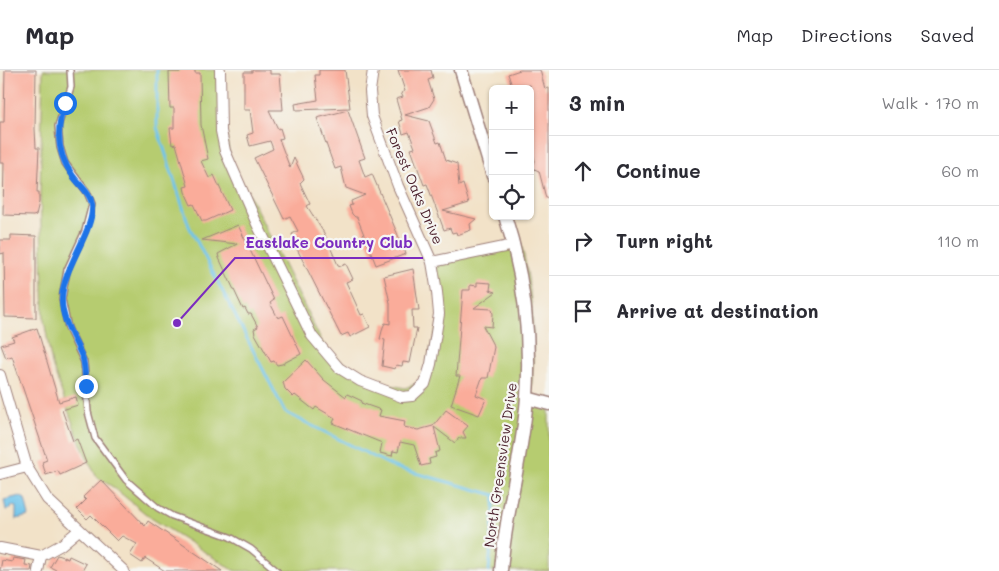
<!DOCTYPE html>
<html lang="en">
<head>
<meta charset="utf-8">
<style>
  body { margin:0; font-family:Mali,sans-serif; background:#f2f2f3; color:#2b2b33 }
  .controls { position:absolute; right:15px; top:15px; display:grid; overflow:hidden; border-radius:8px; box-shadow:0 1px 4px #0004 }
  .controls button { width:45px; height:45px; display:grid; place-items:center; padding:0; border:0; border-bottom:1px solid #e1e1e2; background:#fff; color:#2b2b33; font:25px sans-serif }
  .stop { position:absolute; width:15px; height:15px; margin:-11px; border:4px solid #1a73e8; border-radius:50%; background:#fff }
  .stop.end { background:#1a73e8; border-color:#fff; box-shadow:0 1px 5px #0008 }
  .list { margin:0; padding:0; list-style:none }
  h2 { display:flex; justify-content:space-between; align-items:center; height:65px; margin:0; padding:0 20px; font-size:21px }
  h2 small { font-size:16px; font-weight:400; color:#7c7c81 }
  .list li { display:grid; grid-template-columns:32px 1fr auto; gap:15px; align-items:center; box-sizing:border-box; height:70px; padding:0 20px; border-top:1px solid #e1e1e2 }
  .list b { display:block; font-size:19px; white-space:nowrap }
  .list em { font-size:16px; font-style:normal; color:#7c7c81 }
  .icon { flex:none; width:28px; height:28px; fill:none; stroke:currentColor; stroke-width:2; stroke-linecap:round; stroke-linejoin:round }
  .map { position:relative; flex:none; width:549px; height:501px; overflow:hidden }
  header { display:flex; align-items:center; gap:30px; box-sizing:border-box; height:70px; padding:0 25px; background:#fff; border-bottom:1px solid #e1e1e2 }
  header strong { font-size:24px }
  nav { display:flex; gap:28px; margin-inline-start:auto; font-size:18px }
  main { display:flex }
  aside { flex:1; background:#fff }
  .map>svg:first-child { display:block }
</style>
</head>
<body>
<header>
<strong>Map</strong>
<nav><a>Map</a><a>Directions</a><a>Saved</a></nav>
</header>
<main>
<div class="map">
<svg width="549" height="501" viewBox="0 0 549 501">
  <rect width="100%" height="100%" fill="#f6f6f2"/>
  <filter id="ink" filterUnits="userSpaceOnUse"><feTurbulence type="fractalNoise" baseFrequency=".02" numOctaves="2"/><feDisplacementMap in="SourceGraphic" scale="10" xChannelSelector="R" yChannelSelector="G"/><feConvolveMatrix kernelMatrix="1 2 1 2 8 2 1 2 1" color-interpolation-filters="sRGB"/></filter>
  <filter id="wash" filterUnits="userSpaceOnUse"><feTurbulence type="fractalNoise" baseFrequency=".0096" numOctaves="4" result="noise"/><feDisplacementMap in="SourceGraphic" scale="20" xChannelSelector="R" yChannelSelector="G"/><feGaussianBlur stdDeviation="1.12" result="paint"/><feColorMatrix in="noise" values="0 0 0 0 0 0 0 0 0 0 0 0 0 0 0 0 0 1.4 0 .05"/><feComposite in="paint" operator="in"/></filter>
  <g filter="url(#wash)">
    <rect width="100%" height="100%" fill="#f2e2c8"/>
    <!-- green -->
    <path fill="#b6cc70" stroke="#80764e" d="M43 0H217L231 96 251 128 322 272 334 286 361 306 376 312 405 318 421 312 440 248 435 194 521 173C534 226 536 278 530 333L549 336V501H235L151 448 113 417 98 408 89 393 74 357 52 295 44 250 40 123Z"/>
    <!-- water -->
    <path fill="#6ec4eb" stroke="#5c728b" d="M20 426 25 429 29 446 16 449V437L12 436 11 439 6 440 4 430Z"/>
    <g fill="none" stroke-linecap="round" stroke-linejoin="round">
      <!-- stream -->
      <path stroke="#6ec4eb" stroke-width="3" d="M157 0V57L189 156 285 342 394 397 495 425 489 501"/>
    </g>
    <g id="blocks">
      <!-- building -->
      <g fill="#faac9a">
        <path d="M5 0H36L35 59 36 78H39L37 122H39V132L36 145 33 146 3 145 4 93H0V52H4Z"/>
        <path d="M180 0H195V3H200L201 55 208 89 201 91 209 108 214 105 230 140 206 151H202L194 134 191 135 185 122 184 117 188 116 176 74 172 75 170 58H174V38H170L169 2H180Z"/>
        <path d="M252 0H270V4H280L283 40H269L278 59 280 58 283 68 279 69 290 98 294 88 304 109 300 113 310 134 307 136 324 163 338 195 341 196 346 194 353 209 346 212 361 245 364 244 370 257 350 267 348 263 341 266 298 181 292 164 298 161 290 146 284 149 254 88 273 79 270 71 250 76 247 65 253 63 250 40H244V2H252Z"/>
        <path d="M319 0H345L350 38 296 40 295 34 318 30 315 5H319Z"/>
        <path d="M398 0H431L433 8 428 10 434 29 429 37 405 45 429 51 437 73 440 72 446 90 457 94 459 116 463 114 469 133 443 141 476 149 470 154 471 160 457 165 456 162 452 163 450 158 444 160 427 114 424 115 417 96 411 79 415 78 409 62 403 64 399 51 402 50 396 29 403 27 401 23 405 21Z"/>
        <path d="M520 0H540L545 19 549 18V128H546L539 101 532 98 535 91 530 74V15L513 19 508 4Z"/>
        <path d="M348 40 365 88 359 90 365 107 372 104 406 184 376 195 357 147H355L352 144 349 136 352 135 351 131 365 125 346 118 341 97 335 99 317 48Z"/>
        <path d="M238 155 274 230 270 233 278 248 283 246 301 284 282 294 277 295 274 291 271 292 255 264 254 259 258 257 251 244H248L245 238 243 239 219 188 218 184 237 174 202 170Z"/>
        <path d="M11 165 36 166V248L5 247 4 183 0 184V170H11Z"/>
        <path d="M413 199 419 240H412L413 258H417L410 293 403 292 402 296 396 295 395 299 382 296 385 270 380 269 383 257 385 253 390 254V233L384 206Z"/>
        <path d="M477 212 491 213 490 220 496 222 474 238 492 239 493 244 492 257 483 256 494 277 488 308H482L476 325 486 329 479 345 451 335 460 306H456L463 220H470V215L477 216Z"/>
        <path d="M37 258 59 332 76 327 78 335 62 340 73 371 77 369 86 393 60 405 58 401 46 405 42 392 47 390 12 286 6 288 1 275 14 271 12 267Z"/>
        <path d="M306 290 324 310 346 327 347 324 362 331 361 333 381 340 379 346 405 351 404 357 418 360 433 356 446 340 468 356 463 362 466 368H459L455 373 434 357 440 381 435 383 436 387 429 389 430 394 421 396 414 375 400 372 398 382 393 381 392 386 380 383 382 373 333 353 335 348 316 337 314 340 295 325 293 327 285 319 283 312Z"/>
        <path d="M101 410 145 456 148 451 222 501H165L145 488 142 493 130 485 137 474 122 466 117 471 91 445 87 449 77 439 86 430 83 427Z"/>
        <path d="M57 485 68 489 69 486 86 494 82 501H58L50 497Z"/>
        <path d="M13 488 26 490 25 495 32 496 31 501H0L2 490 12 492Z"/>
      </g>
    </g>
  </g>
  <g filter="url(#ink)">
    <use href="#blocks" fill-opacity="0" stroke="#9e807a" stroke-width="1"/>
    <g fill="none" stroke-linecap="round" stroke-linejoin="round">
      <!-- service casing -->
      <g stroke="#9e807a" stroke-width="8">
        <path id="service" d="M70 0 71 17 58 56 60 77 65 93 87 122 92 134 85 161 67 200 62 229 68 258 84 292 88 342 95 368 126 410 158 438 172 446 230 467 251 479 277 501"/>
      </g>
      <!-- minor casing -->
      <g stroke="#9e807a" stroke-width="12">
        <g id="minor">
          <path d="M220 0 221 61 225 81 257 154 312 266 339 298 360 311 402 327 412 326 425 314 431 294 439 244 437 222 432 192 398 116 372 46 370 21 373 0"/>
          <path d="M432 192 514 175"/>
          <path d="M0 305 27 397 47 429 124 501"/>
          <path d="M0 404 27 397"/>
          <path d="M0 478 41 486 61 475 79 460"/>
          <path d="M38 501 41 486"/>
        </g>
      </g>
      <!-- tertiary casing -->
      <g stroke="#9e807a" stroke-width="15">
        <g id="tertiary">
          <path d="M461 0 493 106"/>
          <path d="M527 328 549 334"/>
          <path d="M501 501C505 443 523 385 527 327 531 266 524 205 505 146"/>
        </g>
      </g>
      <!-- service -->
      <use href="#service" stroke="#fff" stroke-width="5"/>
      <!-- minor -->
      <use href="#minor" stroke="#fff" stroke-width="10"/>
      <!-- tertiary -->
      <use href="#tertiary" stroke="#fff" stroke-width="12"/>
    </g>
  </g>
  <g fill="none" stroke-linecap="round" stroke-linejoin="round" filter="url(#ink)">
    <!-- route -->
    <path stroke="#1a73e8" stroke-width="6" d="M65 33C56 58 56 83 73 106 79 115 90 122 92 134 95 160 63 197 62 228 61 250 75 269 83 289 85 297 85 307 86 316"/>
  </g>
  <g text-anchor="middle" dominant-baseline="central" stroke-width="4.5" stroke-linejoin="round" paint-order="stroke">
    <!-- street labels -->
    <g font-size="14" fill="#4a1f2b" stroke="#f6f6f2">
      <text transform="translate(415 116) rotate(67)">Forest Oaks Drive</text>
      <text transform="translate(500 395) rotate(-82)">North Greensview Drive</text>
    </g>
  </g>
  <!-- callouts -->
  <path fill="none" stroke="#7b2cbf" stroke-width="2" d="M177 253L235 188H423"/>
  <circle fill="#7b2cbf" stroke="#f6f6f2" stroke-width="2" cx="177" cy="253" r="5"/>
  <g font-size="15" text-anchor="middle" font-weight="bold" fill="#7b2cbf" stroke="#f6f6f2" stroke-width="4.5" stroke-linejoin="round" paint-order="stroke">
    <text x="329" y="178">Eastlake Country Club</text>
  </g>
</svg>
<div class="controls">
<button>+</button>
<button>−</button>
<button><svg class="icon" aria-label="locate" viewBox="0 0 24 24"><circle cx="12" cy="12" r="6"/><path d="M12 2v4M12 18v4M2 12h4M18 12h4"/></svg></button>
</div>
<div class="stop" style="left:65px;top:33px"></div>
<div class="stop end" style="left:86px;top:316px"></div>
</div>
<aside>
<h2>3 min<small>Walk · 170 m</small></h2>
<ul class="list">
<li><svg class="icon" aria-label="ahead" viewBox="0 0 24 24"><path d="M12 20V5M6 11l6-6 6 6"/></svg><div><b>Continue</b></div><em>60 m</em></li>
<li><svg class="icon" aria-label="right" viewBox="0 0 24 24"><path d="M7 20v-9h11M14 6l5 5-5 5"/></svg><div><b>Turn right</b></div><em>110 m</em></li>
<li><svg class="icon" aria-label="arrive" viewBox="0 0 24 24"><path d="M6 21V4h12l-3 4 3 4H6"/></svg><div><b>Arrive at destination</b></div></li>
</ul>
</aside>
</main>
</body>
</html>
